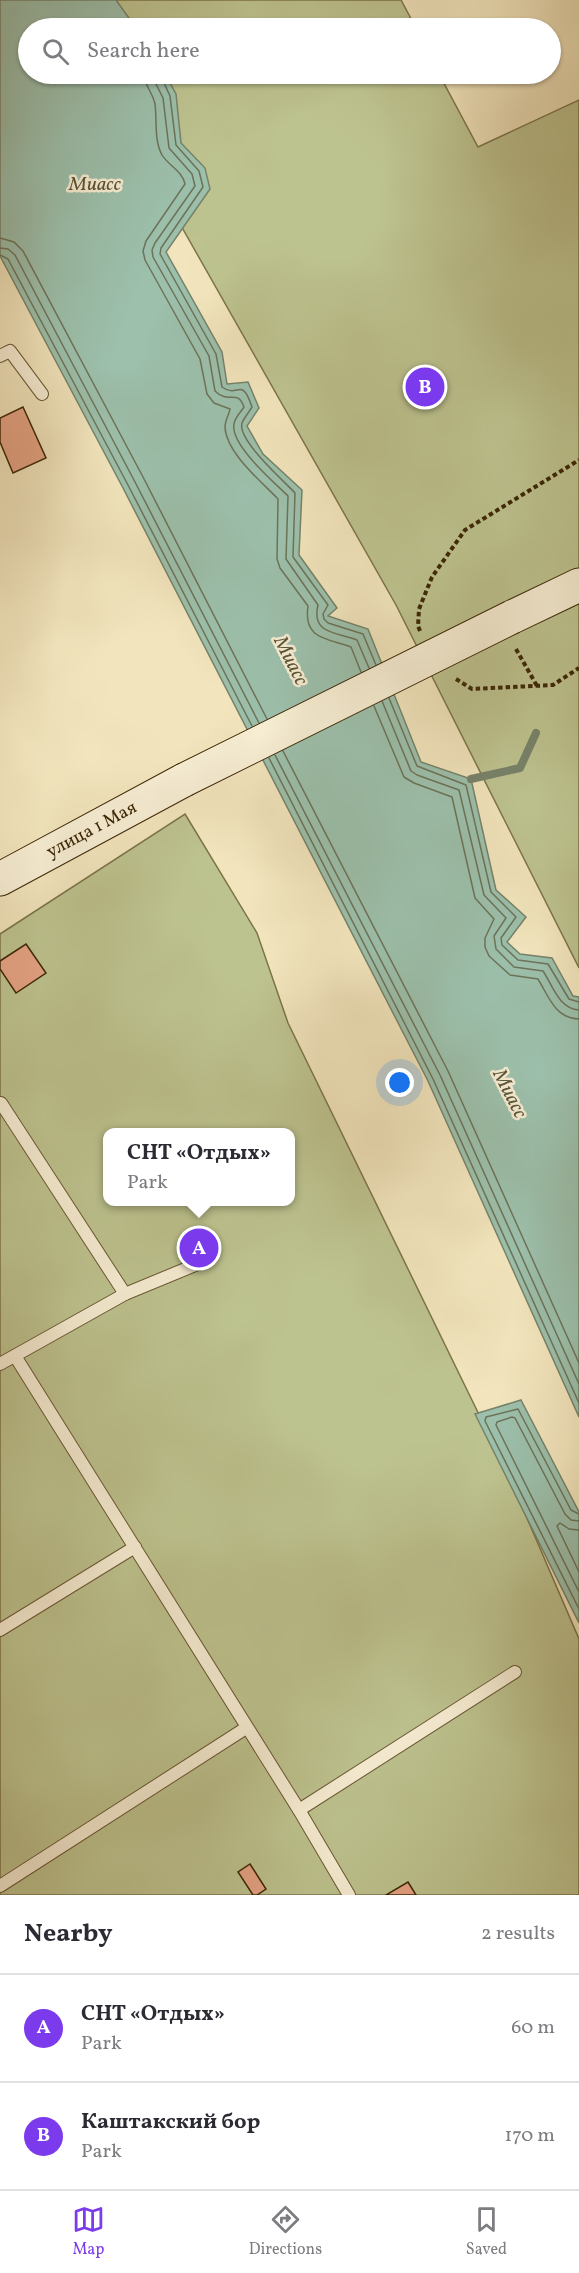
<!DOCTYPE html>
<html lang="en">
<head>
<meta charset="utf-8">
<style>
  body { margin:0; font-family:Vollkorn,serif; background:#f2f2f3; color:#2b2b33 }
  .you { position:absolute; left:400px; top:1083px; width:21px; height:21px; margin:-15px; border:4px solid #fff; border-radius:50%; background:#1a73e8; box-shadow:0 0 0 9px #1a73e833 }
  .badge { display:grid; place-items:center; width:39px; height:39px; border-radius:50%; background:#7c3aed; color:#fff; font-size:20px; font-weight:700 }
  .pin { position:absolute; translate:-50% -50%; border:3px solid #fff; box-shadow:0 2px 6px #0006 }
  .popup { position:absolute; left:103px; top:1128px; width:192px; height:78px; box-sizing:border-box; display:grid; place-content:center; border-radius:12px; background:#fff; filter:drop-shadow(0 2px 4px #0005); font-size:20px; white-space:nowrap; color:#7c7c81 }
  .popup b { font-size:22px; color:#2b2b33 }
  .popup::after { content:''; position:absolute; left:50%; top:100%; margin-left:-12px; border:12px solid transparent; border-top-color:#fff }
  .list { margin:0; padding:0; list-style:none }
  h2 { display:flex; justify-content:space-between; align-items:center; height:78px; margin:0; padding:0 24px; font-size:26px }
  h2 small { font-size:20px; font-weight:400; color:#7c7c81 }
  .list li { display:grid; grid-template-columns:39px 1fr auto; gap:18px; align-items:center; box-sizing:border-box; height:108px; padding:0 24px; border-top:2px solid #e1e1e2 }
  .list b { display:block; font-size:22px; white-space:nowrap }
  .list p { margin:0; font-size:20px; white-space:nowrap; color:#7c7c81 }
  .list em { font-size:20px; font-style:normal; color:#7c7c81 }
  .icon { flex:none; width:33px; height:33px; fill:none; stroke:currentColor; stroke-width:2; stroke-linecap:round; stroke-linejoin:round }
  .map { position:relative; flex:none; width:579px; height:1895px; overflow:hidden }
  .search { position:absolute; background:#fff; box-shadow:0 2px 4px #0004; left:18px; right:18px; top:18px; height:66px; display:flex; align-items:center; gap:15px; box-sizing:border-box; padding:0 21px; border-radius:33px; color:#7c7c81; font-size:22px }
  .sheet { height:294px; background:#fff }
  nav { display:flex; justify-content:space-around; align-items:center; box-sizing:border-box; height:84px; border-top:2px solid #e1e1e2; background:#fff; font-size:16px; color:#7c7c81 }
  nav a { display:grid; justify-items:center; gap:3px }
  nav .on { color:#7c3aed }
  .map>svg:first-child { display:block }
</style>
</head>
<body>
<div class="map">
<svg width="579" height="1895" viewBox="0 0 579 1895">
  <rect width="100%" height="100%" fill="#f2e5bd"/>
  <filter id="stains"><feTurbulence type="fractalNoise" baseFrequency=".00333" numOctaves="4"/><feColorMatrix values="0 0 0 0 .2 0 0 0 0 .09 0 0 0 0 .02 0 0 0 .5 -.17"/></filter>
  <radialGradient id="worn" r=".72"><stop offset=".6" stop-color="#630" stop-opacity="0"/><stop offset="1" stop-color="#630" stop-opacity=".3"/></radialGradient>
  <!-- green -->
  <g fill="#bdc38f" stroke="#7c744a" stroke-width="1.5" fill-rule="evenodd">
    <path d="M54 0H401L416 28H70Z"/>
    <path d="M95 74H439L478 147 579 100V968L396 605Z"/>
    <path d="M185 814 257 933 288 1023 508 1474 579 1639V1895H0V934ZM107 1132H290V1202H107Z"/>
  </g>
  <!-- water -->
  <g fill="#9cc0ac" stroke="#768269" stroke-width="1.5">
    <path d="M0 0H116L136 28H28V74H165L176 94 181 143 205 168 210 189 166 252 222 352 227 384 248 382 259 408 247 426 263 454 302 490 299 555 337 608 328 616 368 629 421 762 471 779 496 890 526 917 507 942 520 954 552 958 573 996 579 997V1417L428 1081 123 488 0 256Z"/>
    <path d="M521 1400 579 1512V1623L475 1414Z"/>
  </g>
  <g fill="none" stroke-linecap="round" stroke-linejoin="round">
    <!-- shore -->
    <g stroke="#6c7358" stroke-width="1.5">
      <path d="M144 74C144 85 153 93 155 104 157 119 154 141 162 155 168 165 183 172 185 184L146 241 143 251 145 260 200 359 207 394 214 403 230 409C229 415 225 420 225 427 226 453 262 482 278 499L277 559 280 568 308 606C303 639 326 638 351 647L361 672"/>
      <path d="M153 74 154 80 163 98 169 148 192 174 195 186 155 243 152 250 153 257 209 356 215 391C229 405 237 388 244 407 241 412 235 417 234 424 230 445 274 482 288 496L286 559 318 605C311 634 336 632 357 640L369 668"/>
      <path d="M160 74 170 96 176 145 199 171 203 187 161 248 160 254 216 354 222 387C239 399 241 375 252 407 249 412 244 418 242 423 237 440 284 481 295 493L293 557 328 605 323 614 324 619 328 623 363 634 376 665"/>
      <path d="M0 238 14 242 23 251 143 477 267 719"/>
      <path d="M0 248 8 249 15 255 135 482 259 723"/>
      <path d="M0 255 8 259 128 485 252 726"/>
      <path d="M389 698 417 766 466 785 491 892 516 917 501 938 502 945 518 960 548 964 569 999 579 1002"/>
      <path d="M382 701 411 771 417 775 459 790 484 895 506 918 494 936 496 949 514 967 543 971C553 986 559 1009 579 1010"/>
      <path d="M374 706 404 777 414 783 452 797 475 898 494 919 485 938V947L489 956 510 975 538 979C549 997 555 1018 579 1019"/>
      <path d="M283 751 448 1071 579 1363"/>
      <path d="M275 755 440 1075 579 1384"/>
      <path d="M269 758 433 1079 579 1403"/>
      <path d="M579 1514 571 1510 518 1409 486 1417 485 1421 579 1609"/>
      <path d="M579 1521 571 1520 565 1514 515 1418 512 1417 497 1422 496 1425 579 1592"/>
      <path d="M579 1530 569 1529 560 1523 557 1526 579 1572"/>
    </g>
    <!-- stream -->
    <path stroke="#768269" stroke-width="8" d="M471 779 520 768 536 733"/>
  </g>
  <!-- building -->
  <g fill="#e5a384" stroke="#3c2605" stroke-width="1.5">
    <path d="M23 407 46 458 13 473 0 442V418Z"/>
    <path d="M26 944 46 973 16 993 0 969V961Z"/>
    <path d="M250 1864 266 1889 257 1895H253L238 1872Z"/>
    <path d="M408 1882 416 1895H386Z"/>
  </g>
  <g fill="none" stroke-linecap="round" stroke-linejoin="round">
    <!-- lane casing -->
    <g stroke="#6a5633" stroke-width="14">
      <g id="lane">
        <path d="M0 356 10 351 42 394"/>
        <path d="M1 1103 125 1294"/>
        <path d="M15 1356 299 1810 349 1895"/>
        <path d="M0 1364 125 1294 200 1263"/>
        <path d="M0 1630 135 1547"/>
        <path d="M299 1810 515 1672"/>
        <path d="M0 1886 246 1728"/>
      </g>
    </g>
    <!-- secondary casing -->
    <g stroke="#3c2605" stroke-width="35">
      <g id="secondary">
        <path d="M512 617 579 585"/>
        <path id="s1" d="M0 879 184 780"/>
      </g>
    </g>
    <!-- path -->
    <g stroke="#3c2605" stroke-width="4" stroke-dasharray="4.5 3" stroke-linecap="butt">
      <path d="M420 631 418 626 419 609 432 577 465 530 579 460"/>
      <path d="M516 649 537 686"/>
      <path d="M456 679 472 689 553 685 579 668"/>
    </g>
    <!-- lane -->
    <use href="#lane" stroke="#f7eed4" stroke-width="12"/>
    <!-- secondary -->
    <use href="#secondary" stroke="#f7eed4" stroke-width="33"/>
    <!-- secondary-bridge casing -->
    <g stroke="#3c2605" stroke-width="35" stroke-linecap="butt">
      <path id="secondary-bridge" d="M184 780 512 617"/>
    </g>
    <!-- secondary-bridge -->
    <use href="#secondary-bridge" stroke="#f7eed4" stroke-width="33"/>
  </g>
  <g text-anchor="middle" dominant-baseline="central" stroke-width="5" stroke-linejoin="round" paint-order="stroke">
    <!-- street labels -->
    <g font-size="18" fill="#3c2605" stroke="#f7eed4">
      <text stroke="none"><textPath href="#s1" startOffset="104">улица 1 Мая</textPath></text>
    </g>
    <!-- water labels -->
    <g font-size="20" font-style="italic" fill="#595437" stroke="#f7eed4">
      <text x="95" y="185">Миасс</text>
      <text transform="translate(290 661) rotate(63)">Миасс</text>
      <text transform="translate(509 1094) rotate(63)">Миасс</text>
    </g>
  </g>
  <rect width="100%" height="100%" filter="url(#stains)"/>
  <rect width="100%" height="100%" fill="url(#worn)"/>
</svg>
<div class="you"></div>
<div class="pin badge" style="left:199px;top:1248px">A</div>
<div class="popup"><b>СНТ «Отдых»</b>Park</div>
<div class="pin badge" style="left:425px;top:387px">B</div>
<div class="search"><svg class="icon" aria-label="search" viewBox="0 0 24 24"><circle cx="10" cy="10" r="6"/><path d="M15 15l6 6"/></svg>Search here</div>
</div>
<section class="sheet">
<h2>Nearby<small>2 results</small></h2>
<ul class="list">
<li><span class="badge">A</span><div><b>СНТ «Отдых»</b><p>Park</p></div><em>60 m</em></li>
<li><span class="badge">B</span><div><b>Каштакский бор</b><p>Park</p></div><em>170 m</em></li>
</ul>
</section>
<nav>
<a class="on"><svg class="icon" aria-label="map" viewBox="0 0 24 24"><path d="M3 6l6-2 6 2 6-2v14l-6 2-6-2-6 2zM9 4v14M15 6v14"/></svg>Map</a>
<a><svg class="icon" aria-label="directions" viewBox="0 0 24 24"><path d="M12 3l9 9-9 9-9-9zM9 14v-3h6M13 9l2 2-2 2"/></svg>Directions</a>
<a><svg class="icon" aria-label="saved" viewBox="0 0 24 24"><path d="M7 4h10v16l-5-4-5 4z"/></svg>Saved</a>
</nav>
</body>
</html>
